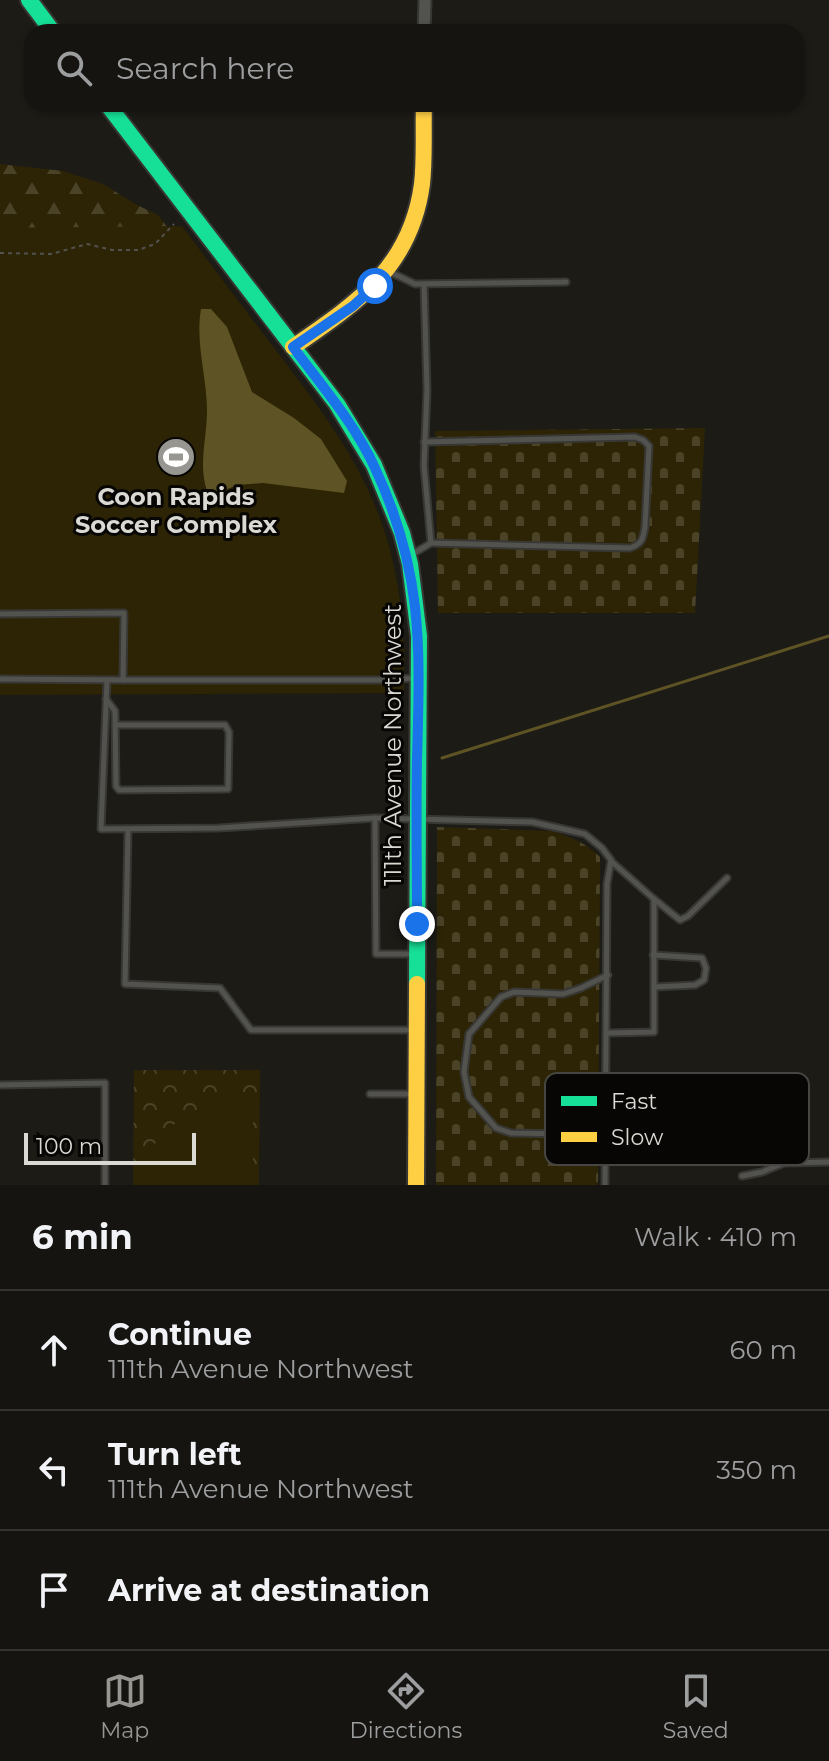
<!DOCTYPE html>
<html lang="en">
<head>
<meta charset="utf-8">
<style>
  body { margin:0; font-family:Montserrat,sans-serif; background:#1e1d19; color:#f1f3f6 }
  .scale { position:absolute; left:24px; bottom:20px; width:172px; box-sizing:border-box; padding-left:8px; border:4px solid #dad9d3; border-top:0; font-size:22px; line-height:28px; white-space:nowrap; color:#dad9d3; -webkit-text-stroke:6px #070604; paint-order:stroke }
  .stop { position:absolute; width:24px; height:24px; margin:-18px; border:6px solid #1a73e8; border-radius:50%; background:#fff }
  .stop.end { background:#1a73e8; border-color:#fff; box-shadow:0 2px 8px #0008 }
  .list { margin:0; padding:0; list-style:none }
  h2 { display:flex; justify-content:space-between; align-items:center; height:104px; margin:0; padding:0 32px; font-size:34px }
  h2 small { font-size:26px; font-weight:400; color:#9d9e9f }
  .list li { display:grid; grid-template-columns:52px 1fr auto; gap:24px; align-items:center; box-sizing:border-box; height:120px; padding:0 32px; border-top:2px solid #343330 }
  .list b { display:block; font-size:30px; white-space:nowrap }
  .list p { margin:0; font-size:26px; white-space:nowrap; color:#9d9e9f }
  .list em { font-size:26px; font-style:normal; color:#9d9e9f }
  .icon { flex:none; width:44px; height:44px; fill:none; stroke:currentColor; stroke-width:2; stroke-linecap:round; stroke-linejoin:round }
  .map { position:relative; flex:none; width:829px; height:1185px; overflow:hidden }
  .search { position:absolute; background:#151410; box-shadow:0 2px 6px #0004; left:24px; right:24px; top:24px; height:88px; display:flex; align-items:center; gap:20px; box-sizing:border-box; padding:0 28px; border-radius:24px; color:#9d9e9f; font-size:30px }
  .sheet { height:464px; background:#151410 }
  nav { display:flex; justify-content:space-around; align-items:center; box-sizing:border-box; height:112px; border-top:2px solid #343330; background:#151410; font-size:22px; color:#9d9e9f }
  nav a { display:grid; justify-items:center; gap:4px }
  nav .on { color:#989691 }
  .map>svg:first-child { display:block }
</style>
</head>
<body>
<div class="map">
<svg width="829" height="1185" viewBox="0 0 829 1185">
  <defs>
    <pattern id="forest-firs" width="22" height="20" patternUnits="userSpaceOnUse" patternTransform="scale(2)"><rect width="22" height="20" fill="#2c2404"/><path d="M5 1l3.5 6h-7zM16 11l3.5 6h-7z" fill="#4a4328"/></pattern>
    <pattern id="cemetery-stones" width="16" height="16" patternUnits="userSpaceOnUse" patternTransform="scale(2)"><rect width="16" height="16" fill="#2c2404"/><path d="M2 7V4a2 2 0 0 1 4 0v3zM10 15v-3a2 2 0 0 1 4 0v3z" fill="#4a4328"/></pattern>
    <pattern id="park-crowns" width="20" height="18" patternUnits="userSpaceOnUse" patternTransform="scale(2)"><rect width="20" height="18" fill="#2c2404"/><path d="M2 6a3 3 0 1 1 6 0M12 15a3 3 0 1 1 6 0" fill="none" stroke="#4a4328"/></pattern>
  </defs>
  <rect width="100%" height="100%" fill="#1c1b16"/>
  <!-- forest -->
  <path fill="url(#forest-firs)" d="M0 164 63 171 103 184 137 205 158 215 220 294 0 239Z"/>
  <!-- cemetery -->
  <g fill="url(#cemetery-stones)">
    <path d="M705 428 695 613H438L435 431Z"/>
    <path d="M437 827 552 831C571 837 586 843 600 857L598 1185H436Z"/>
  </g>
  <!-- park -->
  <path fill="url(#park-crowns)" d="M134 1070H260L259 1185H133Z"/>
  <!-- pitch -->
  <g fill="#2c2404">
    <path d="M182 226C214 269 246 311 278 353 326 416 372 476 391 554 403 601 405 645 404 693L0 695V228Z"/>
    <path d="M253 1100V1185H139C147 1126 199 1102 253 1100Z"/>
  </g>
  <!-- water -->
  <path fill="#5e5324" d="M201 309H211L227 327 252 392 294 418 321 439 347 481 344 493 263 483 237 485 218 493 207 491C198 465 207 438 207 410 207 377 195 343 201 309Z"/>
  <g fill="none" stroke-linecap="round" stroke-linejoin="round">
    <!-- stream -->
    <path stroke="#5e5324" stroke-width="3" d="M442 758 829 636"/>
    <!-- lane casing -->
    <g stroke="#383734" stroke-width="9">
      <g id="lane">
        <path d="M390 272 415 284 566 282"/>
        <path d="M424 442 635 437 643 440 649 446 645 527C643 539 642 544 630 548L431 543"/>
        <path d="M411 555 431 543 424 466 427 390 424 284"/>
        <path d="M0 614 124 613 123 680 0 679"/>
        <path d="M107 680 101 829 219 828 375 818 532 822 585 834 602 848 611 860 607 884 605 1185"/>
        <path d="M123 680H382L415 678"/>
        <path d="M106 699 115 711 116 786 119 790 228 789 229 732 225 725H115"/>
        <path d="M375 818 376 954H416"/>
        <path d="M128 830 125 984 220 988 251 1030H416"/>
        <path d="M654 899 680 920 688 916 727 878"/>
        <path d="M653 955 702 958 706 968 704 980 695 985 654 987"/>
        <path d="M608 1033 654 1032V899L611 861"/>
        <path d="M0 1085 105 1083V1185"/>
        <path d="M370 1094H413"/>
        <path d="M604 1148 566 1134 511 1133 496 1128 469 1097 464 1072 469 1034 501 997 514 992 563 994 581 988 608 975"/>
        <path d="M742 1176 762 1172 784 1163 829 1162"/>
      </g>
    </g>
    <!-- street casing -->
    <g stroke="#383734" stroke-width="15">
      <path id="street" d="M424 32 425 0"/>
    </g>
    <!-- fast casing -->
    <g stroke="#383734" stroke-width="20">
      <g id="fast">
        <path d="M29 0 53 32"/>
        <path d="M107 104 337 404 374 465 402 533 410 564 419 636 417 984"/>
      </g>
    </g>
    <!-- slow casing -->
    <g stroke="#383734" stroke-width="20">
      <g id="slow">
        <path d="M293 347C357 303 411 267 422 184 425 158 423 131 424 104"/>
        <path d="M416 1185 417 984"/>
      </g>
    </g>
    <!-- path -->
    <path stroke="#53524f" stroke-width="2" stroke-dasharray="4 4" stroke-linecap="butt" d="M0 253 51 254 87 244 112 250H138L155 244 174 224"/>
    <!-- lane -->
    <use href="#lane" stroke="#52524f" stroke-width="5"/>
    <!-- street -->
    <use href="#street" stroke="#52524f" stroke-width="11"/>
    <!-- fast -->
    <use href="#fast" stroke="#16e098" stroke-width="16"/>
    <!-- slow -->
    <use href="#slow" stroke="#ffcf43" stroke-width="16"/>
  </g>
  <g fill="none" stroke-linecap="round" stroke-linejoin="round">
    <!-- route -->
    <path stroke="#1a73e8" stroke-width="10" d="M375 286 353 306 293 347C322 386 355 424 375 468 424 573 420 648 417 760 416 814 417 869 417 924"/>
  </g>
  <!-- icons -->
  <defs>
    <g id="stadium-disc" transform="scale(2)"><circle r="9.5" fill="#989691" stroke="#070604"/><path d="M0-5a6.5 5 0 1 0 0 10a6.5 5 0 1 0 0-10ZM-3.5-1.8h7v3.6h-7Z" fill="#fff"/></g>
  </defs>
  <g fill-rule="evenodd">
    <use href="#stadium-disc" x="176" y="457"/>
  </g>
  <g text-anchor="middle" dominant-baseline="central" stroke-width="6" stroke-linejoin="round" paint-order="stroke">
    <!-- poi labels -->
    <g font-size="24" font-weight="bold" fill="#dad9d3" stroke="#070604">
      <text x="176" y="496">Coon Rapids<tspan x="176" dy="28">Soccer Complex</tspan></text>
    </g>
    <!-- street labels -->
    <g font-size="24" fill="#dad9d3" stroke="#070604">
      <text transform="translate(392 745) rotate(-90)">111th Avenue Northwest</text>
    </g>
  </g>
  <!-- legend -->
  <rect x="545" y="1073" width="264" height="92" rx="12" fill="#070604" stroke="#464542" stroke-width="2"/>
  <rect x="561" y="1096" width="36" height="10" fill="#16e098"/>
  <rect x="561" y="1132" width="36" height="10" fill="#ffcf43"/>
  <g font-size="22" fill="#dad9d3">
    <text x="611" y="1109">Fast</text>
    <text x="611" y="1145">Slow</text>
  </g>
</svg>
<div class="scale">100 m</div>
<div class="stop" style="left:375px;top:286px"></div>
<div class="stop end" style="left:417px;top:924px"></div>
<div class="search"><svg class="icon" aria-label="search" viewBox="0 0 24 24"><circle cx="10" cy="10" r="6"/><path d="M15 15l6 6"/></svg>Search here</div>
</div>
<section class="sheet">
<h2>6 min<small>Walk · 410 m</small></h2>
<ul class="list">
<li><svg class="icon" aria-label="ahead" viewBox="0 0 24 24"><path d="M12 20V5M6 11l6-6 6 6"/></svg><div><b>Continue</b><p>111th Avenue Northwest</p></div><em>60 m</em></li>
<li><svg class="icon" aria-label="left" viewBox="0 0 24 24"><path d="M17 20v-9H6M10 6l-5 5 5 5"/></svg><div><b>Turn left</b><p>111th Avenue Northwest</p></div><em>350 m</em></li>
<li><svg class="icon" aria-label="arrive" viewBox="0 0 24 24"><path d="M6 21V4h12l-3 4 3 4H6"/></svg><div><b>Arrive at destination</b></div></li>
</ul>
</section>
<nav>
<a class="on"><svg class="icon" aria-label="map" viewBox="0 0 24 24"><path d="M3 6l6-2 6 2 6-2v14l-6 2-6-2-6 2zM9 4v14M15 6v14"/></svg>Map</a>
<a><svg class="icon" aria-label="directions" viewBox="0 0 24 24"><path d="M12 3l9 9-9 9-9-9zM9 14v-3h6M13 9l2 2-2 2"/></svg>Directions</a>
<a><svg class="icon" aria-label="saved" viewBox="0 0 24 24"><path d="M7 4h10v16l-5-4-5 4z"/></svg>Saved</a>
</nav>
</body>
</html>
